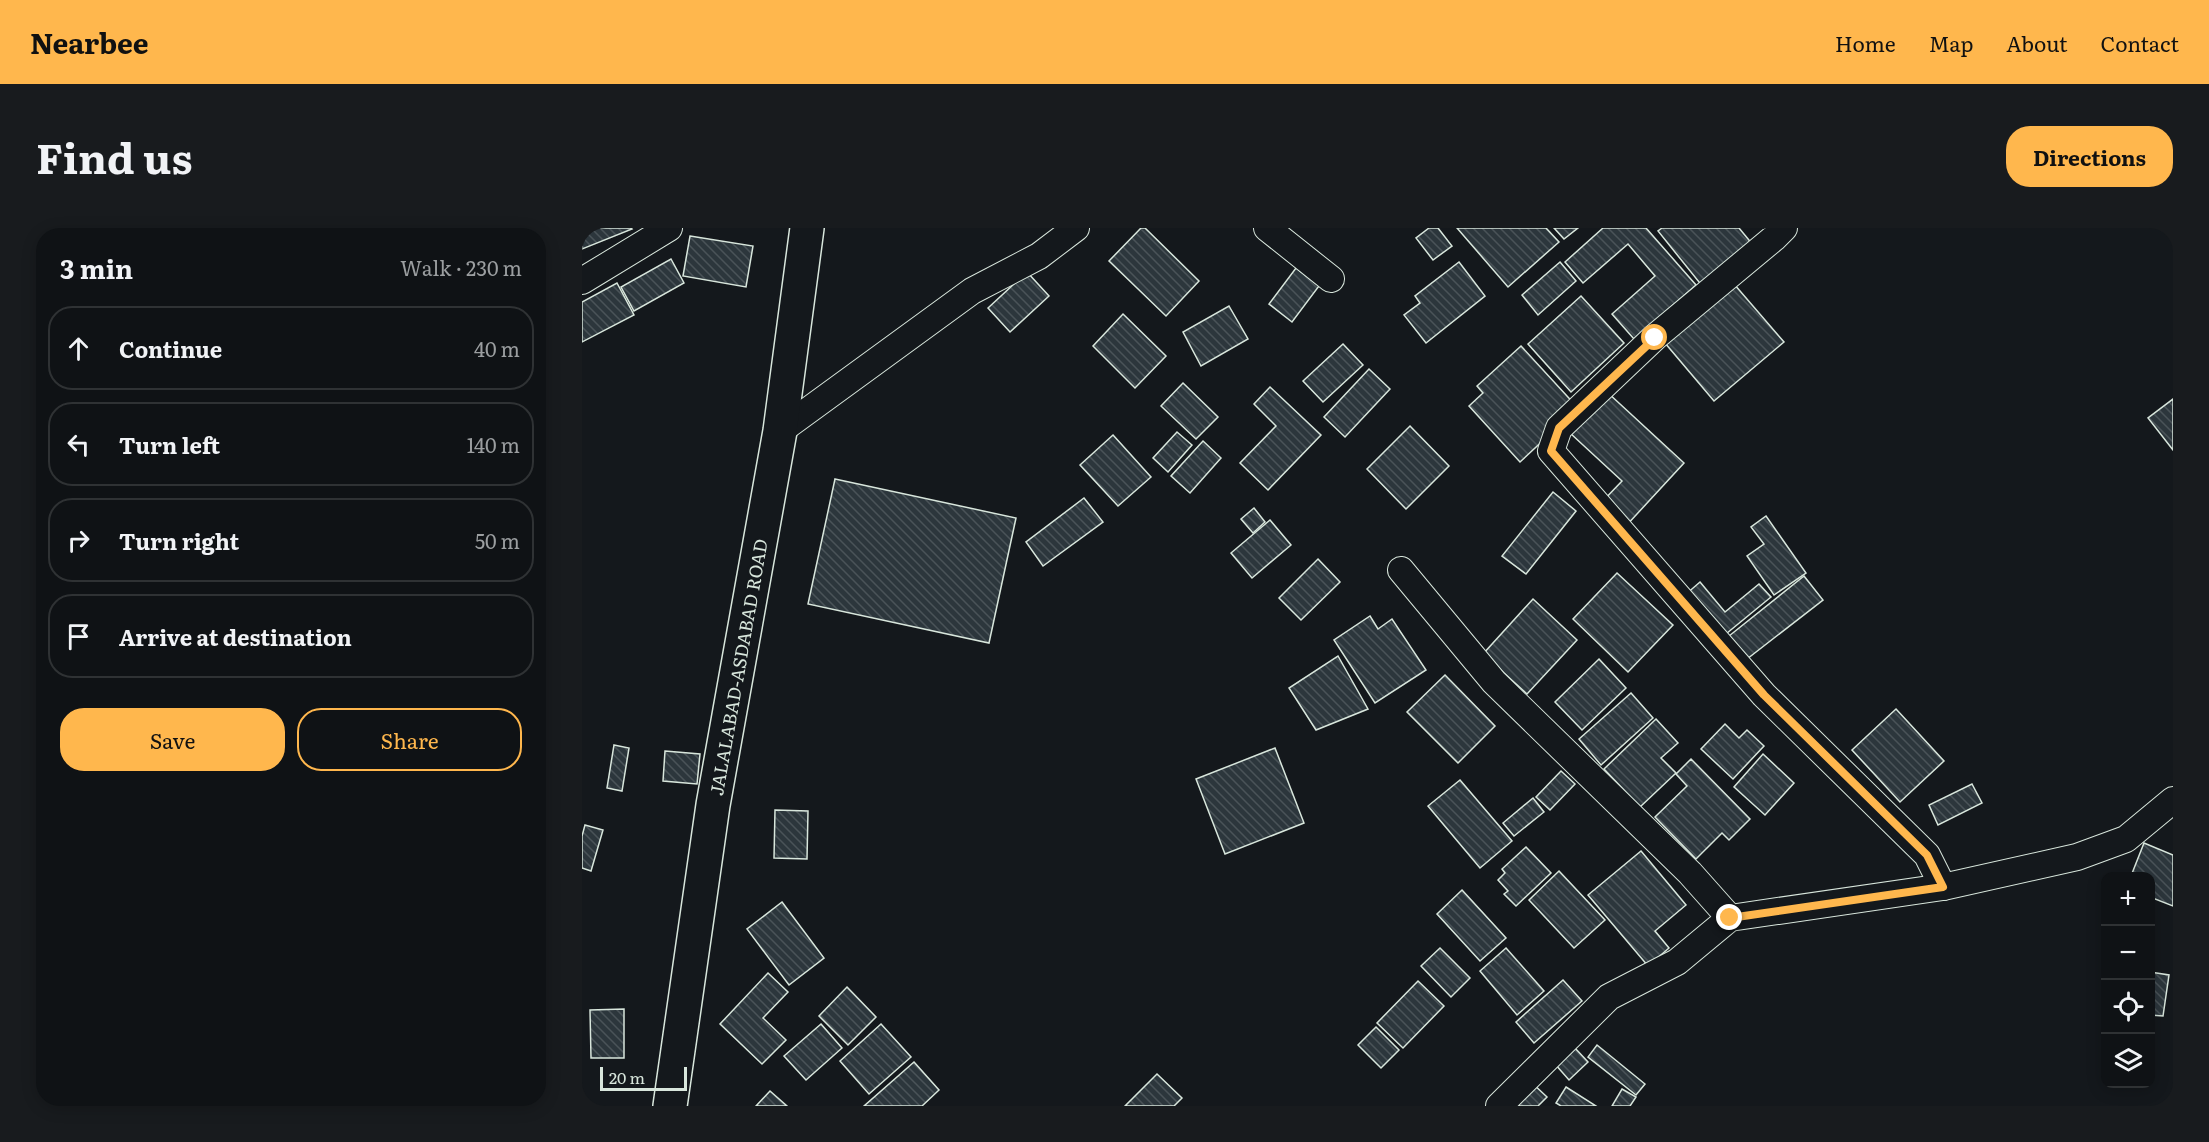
<!DOCTYPE html>
<html lang="en">
<head>
<meta charset="utf-8">
<style>
  body { margin:0; font-family:Literata,serif; background:#181b1e; color:#f1f3f6 }
  .controls { position:absolute; right:18px; bottom:18px; display:grid; overflow:hidden; border-radius:12px; box-shadow:0 3px 15px #0003 }
  .controls button { width:54px; height:54px; display:grid; place-items:center; padding:0; border:0; border-bottom:2px solid #2f3234; background:#0f1215; color:#f1f3f6; font:30px sans-serif }
  .scale { position:absolute; left:18px; bottom:15px; width:87px; box-sizing:border-box; padding-left:6px; border:3px solid #d8e6dc; border-top:0; font-size:16px; line-height:21px; white-space:nowrap; color:#d8e6dc; -webkit-text-stroke:4px #14181c; paint-order:stroke }
  .stop { position:absolute; width:18px; height:18px; margin:-14px; border:4px solid #ffb74d; border-radius:50%; background:#fff }
  .stop.end { background:#ffb74d; border-color:#fff; box-shadow:0 2px 6px #0008 }
  .list { margin:0; padding:0; list-style:none }
  h2 { display:flex; justify-content:space-between; align-items:center; height:78px; margin:0; padding:0 24px; font-size:26px }
  h2 small { font-size:20px; font-weight:400; color:#9b9ea0 }
  .list li { display:grid; grid-template-columns:39px 1fr auto; gap:18px; align-items:center; box-sizing:border-box; height:84px; margin:0 12px 12px; padding:0 12px; border:2px solid #2f3234; border-radius:24px }
  .list b { display:block; font-size:22px; white-space:nowrap }
  .list em { font-size:20px; font-style:normal; color:#9b9ea0 }
  .actions { display:flex; gap:12px; padding:18px 24px }
  .actions a { flex:1; padding:14px 0; border:2px solid #ffb74d; border-radius:24px; text-align:center; font-size:21px; color:#ffb74d }
  .actions .main { background:#ffb74d; color:#111 }
  .icon { flex:none; width:33px; height:33px; fill:none; stroke:currentColor; stroke-width:2; stroke-linecap:round; stroke-linejoin:round }
  .map { position:relative; flex:none; width:1591px; height:878px; overflow:hidden; border-radius:24px }
  header { display:flex; align-items:center; gap:36px; box-sizing:border-box; height:84px; padding:0 30px; background:#ffb74d; color:#111 }
  header strong { font-size:28px }
  nav { display:flex; gap:33px; margin-inline-start:auto; font-size:21px }
  .intro { display:flex; align-items:center; justify-content:space-between; box-sizing:border-box; height:144px; padding:0 36px }
  h1 { margin:0; font-size:42px }
  .button { padding:15px 27px; border-radius:24px; background:#ffb74d; color:#111; font-size:21px; font-weight:700 }
  main { display:flex; gap:36px; padding:0 36px }
  aside { flex:1; background:#0f1215; border-radius:24px; box-shadow:0 3px 15px #0003 }
  .map>svg:first-child { display:block }
</style>
</head>
<body>
<header>
<strong>Nearbee</strong>
<nav><a>Home</a><a>Map</a><a>About</a><a>Contact</a></nav>
</header>
<div class="intro"><h1>Find us</h1><a class="button">Directions</a></div>
<main>
<aside>
<h2>3 min<small>Walk · 230 m</small></h2>
<ul class="list">
<li><svg class="icon" aria-label="ahead" viewBox="0 0 24 24"><path d="M12 20V5M6 11l6-6 6 6"/></svg><div><b>Continue</b></div><em>40 m</em></li>
<li><svg class="icon" aria-label="left" viewBox="0 0 24 24"><path d="M17 20v-9H6M10 6l-5 5 5 5"/></svg><div><b>Turn left</b></div><em>140 m</em></li>
<li><svg class="icon" aria-label="right" viewBox="0 0 24 24"><path d="M7 20v-9h11M14 6l5 5-5 5"/></svg><div><b>Turn right</b></div><em>50 m</em></li>
<li><svg class="icon" aria-label="arrive" viewBox="0 0 24 24"><path d="M6 21V4h12l-3 4 3 4H6"/></svg><div><b>Arrive at destination</b></div></li>
</ul>
<div class="actions"><a class="main">Save</a><a>Share</a></div>
</aside>
<div class="map">
<svg width="1591" height="878" viewBox="0 0 1591 878">
  <defs>
    <pattern id="building-back-hatch" width="6" height="6" patternUnits="userSpaceOnUse" patternTransform="scale(1.5)"><rect width="6" height="6" fill="#2c363c"/><path d="M-1 5l2 2M0 0l6 6M5-1l2 2" fill="none" stroke="#4a5358"/></pattern>
  </defs>
  <rect width="100%" height="100%" fill="#14181c"/>
  <!-- building -->
  <g fill="url(#building-back-hatch)" stroke="#d8e6dc" stroke-width="1.5">
    <path d="M0 0H49L50 1 0 21Z"/>
    <path d="M559 0H563L617 53 584 88 527 33Z"/>
    <path d="M847 0H856L870 18 851 32 834 10Z"/>
    <path d="M875 0H964L977 14 926 59Z"/>
    <path d="M972 0H996L982 11Z"/>
    <path d="M1021 0H1064L1114 57 1052 111 1030 86 1073 48 1046 16 1001 55 983 34Z"/>
    <path d="M1080 0H1157L1171 17 1121 59 1076 3Z"/>
    <path d="M108 8 171 18 164 59 101 48Z"/>
    <path d="M89 31 102 55 52 83 39 59Z"/>
    <path d="M877 34 903 68 844 115 822 87 838 75 833 68Z"/>
    <path d="M978 34 994 53 956 87 940 67Z"/>
    <path d="M714 40 737 58 710 94 687 76Z"/>
    <path d="M445 44 467 68 428 104 406 80Z"/>
    <path d="M35 55 52 87 0 114V74Z"/>
    <path d="M1152 56 1202 114 1132 173 1083 115Z"/>
    <path d="M999 68 1042 115 989 164 946 116Z"/>
    <path d="M647 78 666 111 619 138 601 104Z"/>
    <path d="M541 86 584 128 553 160 511 118Z"/>
    <path d="M761 116 781 137 741 174 721 153Z"/>
    <path d="M939 118 996 180 938 234 887 178 901 165 895 158Z"/>
    <path d="M787 141 808 161 763 209 742 189Z"/>
    <path d="M601 155 636 189 614 211 579 178Z"/>
    <path d="M688 159 739 207 686 262 658 235 694 198 672 176Z"/>
    <path d="M1025 164 1102 235 1043 299 1018 276 1040 253 988 205Z"/>
    <path d="M1591 171V222L1566 190Z"/>
    <path d="M828 198 867 238 824 281 785 241Z"/>
    <path d="M595 204 610 217 586 244 571 230Z"/>
    <path d="M531 207 569 249 536 278 498 237Z"/>
    <path d="M621 213 639 230 608 265 589 248Z"/>
    <path d="M253 251 434 290 407 415 226 376Z"/>
    <path d="M971 264 994 283 944 346 920 328Z"/>
    <path d="M502 270 521 294 461 338 444 314Z"/>
    <path d="M672 280 683 294 671 305 659 291Z"/>
    <path d="M1184 288 1224 345 1192 367 1165 328 1182 316 1169 299Z"/>
    <path d="M688 292 709 317 670 350 649 325Z"/>
    <path d="M736 331 758 354 719 392 697 370Z"/>
    <path d="M1035 345 1091 397 1046 444 991 391Z"/>
    <path d="M1222 348 1241 372 1165 431 1147 408Z"/>
    <path d="M1118 354 1143 384 1177 356 1189 369 1139 410 1103 367Z"/>
    <path d="M951 371 995 412 945 466 901 426Z"/>
    <path d="M788 388 796 401 810 391 844 442 793 475 752 412Z"/>
    <path d="M756 428 786 481 734 502 707 460Z"/>
    <path d="M1017 431 1044 460 1000 502 973 474Z"/>
    <path d="M863 447 913 498 876 535 825 484Z"/>
    <path d="M1049 465 1071 490 1019 537 997 511Z"/>
    <path d="M1314 481 1362 533 1318 574 1270 522Z"/>
    <path d="M1074 491 1096 515 1079 530 1094 545 1058 579 1022 541Z"/>
    <path d="M1143 496 1157 510 1165 502 1182 518 1151 551 1119 521Z"/>
    <path d="M32 517 47 520 40 563 25 560Z"/>
    <path d="M693 520 722 595 643 626 614 551Z"/>
    <path d="M83 523 118 526 115 556 81 553Z"/>
    <path d="M1181 526 1212 555 1183 587 1152 559Z"/>
    <path d="M1109 531 1168 591 1147 612 1140 605 1114 631 1073 589 1105 558 1094 546Z"/>
    <path d="M979 543 993 556 968 582 954 569Z"/>
    <path d="M878 552 930 613 898 640 846 578Z"/>
    <path d="M1390 556 1400 575 1356 597 1347 577Z"/>
    <path d="M951 570 962 584 932 608 921 595Z"/>
    <path d="M193 582 226 583 225 631 192 630Z"/>
    <path d="M3 597 21 602 9 643 0 640V608Z"/>
    <path d="M1562 615 1591 627V678L1568 669V648H1549Z"/>
    <path d="M944 619 969 645 934 678 922 666 926 663 916 652 923 645 920 641Z"/>
    <path d="M1059 623 1104 677 1073 703 1087 720 1066 738 1006 667Z"/>
    <path d="M977 643 1023 692 992 720 947 672Z"/>
    <path d="M880 662 924 710 898 733 855 686Z"/>
    <path d="M200 674 242 730 207 757 165 701Z"/>
    <path d="M858 720 888 750 869 769 839 738Z"/>
    <path d="M924 720 962 763 935 787 898 743Z"/>
    <path d="M1568 744 1587 747 1581 788 1568 787Z"/>
    <path d="M186 745 206 764 181 790 204 812 180 836 138 796Z"/>
    <path d="M981 752 1000 773 952 815 934 794Z"/>
    <path d="M836 753 862 778 821 820 795 795Z"/>
    <path d="M265 759 294 789 266 817 237 788Z"/>
    <path d="M42 781V830H9L8 782Z"/>
    <path d="M239 796 260 820 224 852 202 828Z"/>
    <path d="M299 796 329 829 287 866 258 833Z"/>
    <path d="M794 799 817 822 799 840 776 817Z"/>
    <path d="M1015 817 1063 856 1054 867 1006 829Z"/>
    <path d="M992 819 1006 834 987 852 973 836Z"/>
    <path d="M332 834 357 862 340 878H282Z"/>
    <path d="M575 846 600 870 592 878H543Z"/>
    <path d="M949 854 965 869 956 878H938L931 871Z"/>
    <path d="M984 859 1014 878H979L974 875Z"/>
    <path d="M1040 861 1054 869 1048 878H1030Z"/>
    <path d="M188 863 205 878H174Z"/>
  </g>
  <g fill="none" stroke-linecap="round" stroke-linejoin="round">
    <!-- street casing -->
    <g stroke="#d8e6dc" stroke-width="28">
      <g id="street">
        <path d="M685 0 749 51"/>
        <path d="M1202 0 1192 10 1073 109 977 200 969 223 1182 467 1345 627 1361 659"/>
        <path d="M0 53 87 0"/>
        <path d="M198 203 390 63 457 28 494 0"/>
        <path d="M819 342 912 454 1108 645 1148 690"/>
        <path d="M917 878 1027 769 1095 734 1148 690 1361 659 1495 629 1544 611 1591 572"/>
      </g>
    </g>
    <!-- primary casing -->
    <g stroke="#d8e6dc" stroke-width="36">
      <path id="primary" d="M88 878 131 577 198 203 225 0"/>
    </g>
    <!-- street -->
    <use href="#street" stroke="#14181c" stroke-width="26"/>
    <!-- primary -->
    <use href="#primary" stroke="#14181c" stroke-width="33"/>
  </g>
  <g fill="none" stroke-linecap="round" stroke-linejoin="round">
    <!-- route -->
    <path stroke="#ffb74d" stroke-width="8" d="M1073 110 977 200 969 223 1182 467 1345 627 1361 659 1148 690"/>
  </g>
  <g text-anchor="middle" dominant-baseline="central" stroke-width="4.5" stroke-linejoin="round" paint-order="stroke">
    <!-- street labels -->
    <g font-size="18" fill="#d8e6dc" stroke="#14181c">
      <text transform="translate(156 439) rotate(-80)">JALALABAD-ASDABAD ROAD</text>
    </g>
  </g>
</svg>
<div class="controls">
<button>+</button>
<button>−</button>
<button><svg class="icon" aria-label="locate" viewBox="0 0 24 24"><circle cx="12" cy="12" r="6"/><path d="M12 2v4M12 18v4M2 12h4M18 12h4"/></svg></button>
<button><svg class="icon" aria-label="layers" viewBox="0 0 24 24"><path d="M12 4l9 5-9 5-9-5zM3 14l9 5 9-5"/></svg></button>
</div>
<div class="scale">20 m</div>
<div class="stop" style="left:1073px;top:110px"></div>
<div class="stop end" style="left:1148px;top:690px"></div>
</div>
</main>
</body>
</html>
